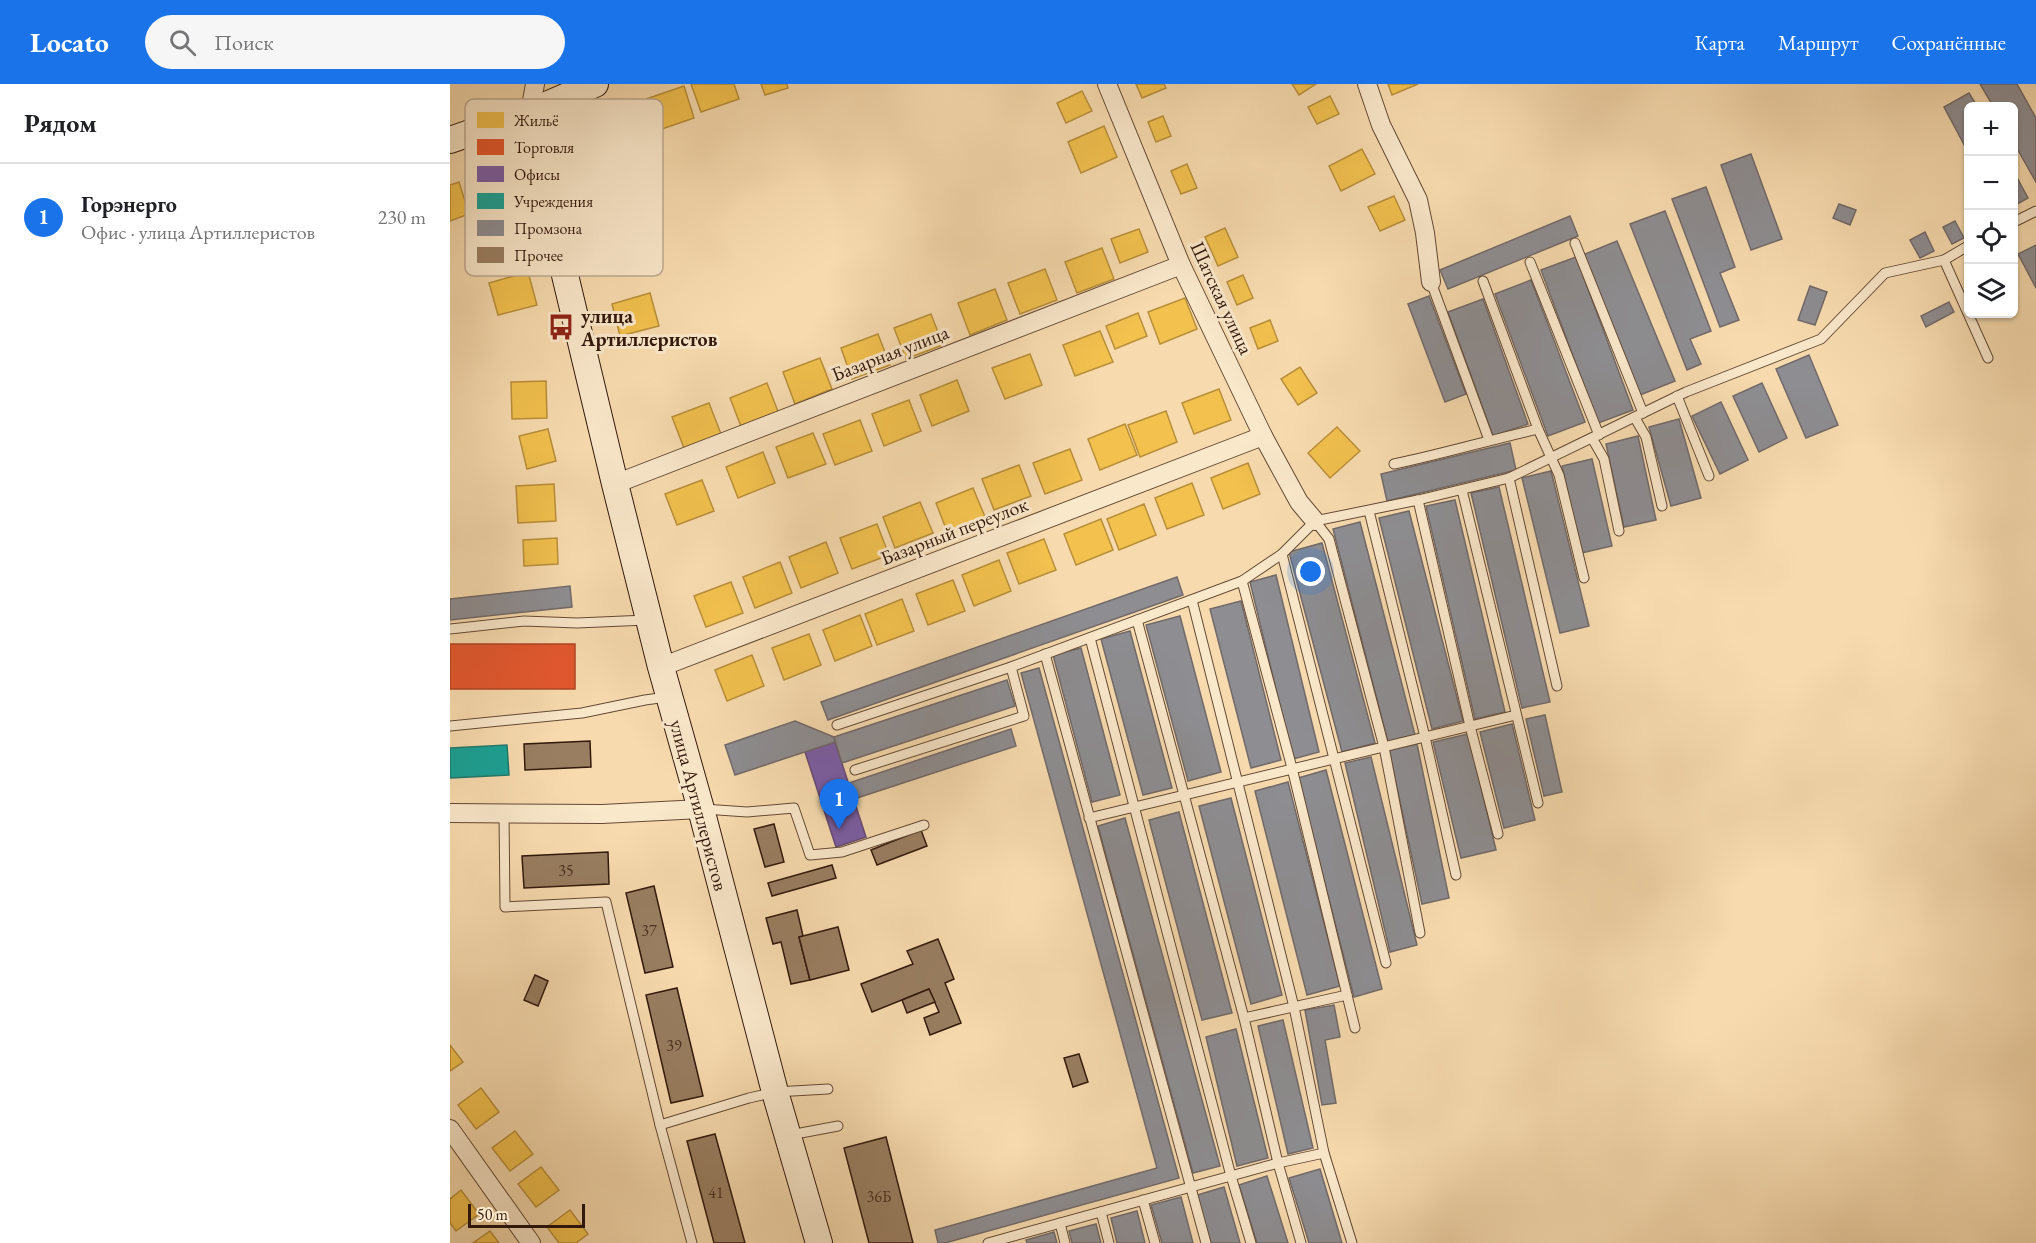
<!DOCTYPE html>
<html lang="ru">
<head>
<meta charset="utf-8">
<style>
  body { margin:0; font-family:"EB Garamond",serif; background:#f6f6f6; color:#202124 }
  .controls { position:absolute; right:18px; top:18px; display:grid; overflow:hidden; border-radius:9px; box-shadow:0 2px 4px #0004 }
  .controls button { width:54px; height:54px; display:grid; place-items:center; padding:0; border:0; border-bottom:2px solid #e0e0e0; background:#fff; color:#202124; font:30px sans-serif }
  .scale { position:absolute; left:18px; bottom:15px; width:117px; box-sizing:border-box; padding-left:6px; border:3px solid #33190c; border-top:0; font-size:16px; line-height:21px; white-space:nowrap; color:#33190c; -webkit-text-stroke:4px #fae8cb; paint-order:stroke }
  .you { position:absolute; left:861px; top:488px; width:21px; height:21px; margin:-15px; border:4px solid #fff; border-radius:50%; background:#1a73e8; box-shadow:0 0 0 9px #1a73e833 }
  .badge { display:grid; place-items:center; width:39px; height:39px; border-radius:50%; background:#1a73e8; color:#fff; font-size:20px; font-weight:700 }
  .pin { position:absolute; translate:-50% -50px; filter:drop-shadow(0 2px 3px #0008) }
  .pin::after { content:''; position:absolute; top:32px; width:21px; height:18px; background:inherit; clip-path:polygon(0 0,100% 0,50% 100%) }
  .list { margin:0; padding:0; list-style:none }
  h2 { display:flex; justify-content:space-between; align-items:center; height:78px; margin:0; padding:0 24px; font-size:26px }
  h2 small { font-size:20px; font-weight:400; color:#757577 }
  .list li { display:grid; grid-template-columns:39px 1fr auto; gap:18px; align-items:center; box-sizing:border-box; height:108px; padding:0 24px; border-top:2px solid #e0e0e0 }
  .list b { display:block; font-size:22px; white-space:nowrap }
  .list p { margin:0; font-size:20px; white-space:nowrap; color:#757577 }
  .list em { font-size:20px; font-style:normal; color:#757577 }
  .icon { flex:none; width:33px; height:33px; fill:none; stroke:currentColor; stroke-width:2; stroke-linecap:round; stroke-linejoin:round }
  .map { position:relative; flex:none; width:1586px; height:1159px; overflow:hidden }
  header { display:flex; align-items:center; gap:36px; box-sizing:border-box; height:84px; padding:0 30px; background:#1a73e8; color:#fff }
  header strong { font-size:28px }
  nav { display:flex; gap:33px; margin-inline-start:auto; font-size:21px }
  .search { width:420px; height:54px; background:#f6f6f6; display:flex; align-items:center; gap:15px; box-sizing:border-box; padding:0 21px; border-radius:33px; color:#757577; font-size:22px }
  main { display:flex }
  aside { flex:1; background:#fff }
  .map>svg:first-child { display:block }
</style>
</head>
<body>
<header>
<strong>Locato</strong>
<div class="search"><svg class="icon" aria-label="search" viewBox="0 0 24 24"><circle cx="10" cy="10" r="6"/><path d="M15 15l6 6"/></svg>Поиск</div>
<nav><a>Карта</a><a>Маршрут</a><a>Сохранённые</a></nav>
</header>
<main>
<aside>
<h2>Рядом<small></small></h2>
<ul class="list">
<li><span class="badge">1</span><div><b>Горэнерго</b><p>Офис · улица Артиллеристов</p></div><em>230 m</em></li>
</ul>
</aside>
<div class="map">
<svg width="1586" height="1159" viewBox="0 0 1586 1159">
  <rect width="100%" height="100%" fill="#f7dbaf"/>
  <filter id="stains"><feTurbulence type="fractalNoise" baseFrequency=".00333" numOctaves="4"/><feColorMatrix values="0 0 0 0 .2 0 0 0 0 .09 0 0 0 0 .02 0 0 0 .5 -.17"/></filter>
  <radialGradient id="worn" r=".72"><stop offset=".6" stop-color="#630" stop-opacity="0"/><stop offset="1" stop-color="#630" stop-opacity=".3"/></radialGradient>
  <!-- homes -->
  <g fill="#f2c14e" stroke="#b98f3a" stroke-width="1.5">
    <path d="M241 0H284L289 15 251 28Z"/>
    <path d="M311 0H337L338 4 315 11Z"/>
    <path d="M686 0H714L716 4 692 14Z"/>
    <path d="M842 0H866L849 11Z"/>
    <path d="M938 0H968L942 11Z"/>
    <path d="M234 2 244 34 206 47 196 15Z"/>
    <path d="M632 7 642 27 616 39 607 19Z"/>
    <path d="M880 12 889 30 867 40 858 23Z"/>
    <path d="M713 32 721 52 706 58 698 38Z"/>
    <path d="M654 42 667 73 631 89 618 58Z"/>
    <path d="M912 65 925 90 891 107 879 82Z"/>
    <path d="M737 80 747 104 731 110 721 87Z"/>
    <path d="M9 98 19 130 0 137V101Z"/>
    <path d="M944 112 955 136 930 147 918 123Z"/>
    <path d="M775 144 788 173 768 182 755 153Z"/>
    <path d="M689 145 698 168 670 179 661 155Z"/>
    <path d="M652 164 664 195 627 209 615 178Z"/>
    <path d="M595 185 607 216 570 230 558 199Z"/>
    <path d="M78 188 87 221 48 231 39 199Z"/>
    <path d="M793 191 803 214 787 221 777 198Z"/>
    <path d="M545 205 557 236 520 251 508 219Z"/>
    <path d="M200 209 209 242 170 252 162 220Z"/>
    <path d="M735 214 747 245 710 260 698 228Z"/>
    <path d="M688 229 697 252 665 265 656 242Z"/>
    <path d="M481 230 493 261 456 275 444 244Z"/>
    <path d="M820 236 828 257 808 265 800 244Z"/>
    <path d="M650 247 663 278 625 292 613 261Z"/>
    <path d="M428 250 440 281 402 295 391 264Z"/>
    <path d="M580 270 592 301 555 315 542 284Z"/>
    <path d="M370 274 382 305 345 320 333 288Z"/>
    <path d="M850 283 867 309 848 321 831 295Z"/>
    <path d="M507 296 519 327 482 342 470 311Z"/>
    <path d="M96 297 97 334 62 335 61 298Z"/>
    <path d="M317 299 329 330 292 345 280 314Z"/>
    <path d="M769 305 781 336 744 350 732 319Z"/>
    <path d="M459 316 471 347 434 362 422 330Z"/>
    <path d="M259 319 271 350 234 364 222 333Z"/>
    <path d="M716 327 727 358 690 373 678 341Z"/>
    <path d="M410 336 422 367 385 381 373 350Z"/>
    <path d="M675 340 687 371 650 386 638 355Z"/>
    <path d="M887 343 910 367 880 394 858 369Z"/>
    <path d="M98 345 106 377 77 385 69 352Z"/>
    <path d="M363 349 376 380 338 394 326 363Z"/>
    <path d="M620 365 632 396 595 410 583 379Z"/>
    <path d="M313 368 325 399 288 414 276 383Z"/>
    <path d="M798 379 810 410 773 425 761 394Z"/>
    <path d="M569 381 581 412 544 426 532 395Z"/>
    <path d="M252 396 264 427 227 441 215 410Z"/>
    <path d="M742 399 754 431 717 445 705 414Z"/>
    <path d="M104 400 106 437 68 439 66 402Z"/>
    <path d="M523 404 536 435 498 450 486 419Z"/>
    <path d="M470 418 483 449 445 464 433 433Z"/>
    <path d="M694 420 706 451 669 466 657 435Z"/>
    <path d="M651 435 663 466 626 481 614 450Z"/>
    <path d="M427 440 439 471 402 485 390 454Z"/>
    <path d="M107 454 108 480 74 482 73 456Z"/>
    <path d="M594 455 606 486 569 500 557 469Z"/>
    <path d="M376 458 388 489 351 504 339 473Z"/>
    <path d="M549 476 561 507 524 522 512 491Z"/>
    <path d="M330 478 342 509 305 524 293 493Z"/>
    <path d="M503 496 515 527 478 541 466 510Z"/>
    <path d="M281 498 293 529 256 543 244 512Z"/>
    <path d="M452 515 464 547 427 561 415 530Z"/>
    <path d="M410 531 422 562 385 577 373 546Z"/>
    <path d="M359 550 371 581 334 596 322 564Z"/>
    <path d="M302 571 314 602 277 617 265 586Z"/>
    <path d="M0 961 13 978 0 987Z"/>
    <path d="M31 1004 49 1028 26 1045 8 1021Z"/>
    <path d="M65 1047 83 1070 60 1087 42 1064Z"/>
    <path d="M91 1083 109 1106 86 1123 68 1100Z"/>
    <path d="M11 1106 29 1130 6 1147 0 1139V1115Z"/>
    <path d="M120 1126 138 1150 126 1159H109L97 1143Z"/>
    <path d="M40 1147 49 1159H23Z"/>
  </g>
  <!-- shops -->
  <rect fill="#e4572e" stroke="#af4424" stroke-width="1.5" x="0" y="560" width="125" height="45"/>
  <!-- offices -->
  <path fill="#7b5ea7" stroke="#654978" stroke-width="1.5" d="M385 658 416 753 386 763 355 668Z"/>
  <!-- public -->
  <path fill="#17a398" stroke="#1f7a6e" stroke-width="1.5" d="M57 661 59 691 0 694V664Z"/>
  <!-- industry -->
  <g fill="#8d8d92" stroke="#726a6a" stroke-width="1.5">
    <path d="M1530 0H1567L1586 34V98L1564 59V22H1543Z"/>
    <path d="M1519 9 1527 22H1518V68L1494 23Z"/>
    <path d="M1301 70 1332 155 1301 166 1271 81Z"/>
    <path d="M1564 88 1578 114 1564 122Z"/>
    <path d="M1256 103 1285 183 1270 189 1289 236 1270 243 1222 115Z"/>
    <path d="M1389 120 1406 126 1400 141 1383 134Z"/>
    <path d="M1215 127 1261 247 1240 255 1251 280 1237 286 1180 140Z"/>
    <path d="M1120 132 1128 152 998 205 990 186Z"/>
    <path d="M1505 137 1514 154 1502 160 1493 143Z"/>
    <path d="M1475 148 1484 167 1470 174 1460 156Z"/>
    <path d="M1167 157 1225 297 1190 311 1133 171Z"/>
    <path d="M1586 161V204L1568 170Z"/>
    <path d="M1126 173 1183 326 1148 339 1091 186Z"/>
    <path d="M1081 196 1135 338 1098 352 1045 210Z"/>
    <path d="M1360 202 1377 208 1365 241 1348 236Z"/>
    <path d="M979 212 1016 310 995 318 958 220Z"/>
    <path d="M1033 215 1078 340 1043 352 998 228Z"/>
    <path d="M1499 218 1504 228 1476 243 1471 232Z"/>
    <path d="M1359 271 1388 341 1356 354 1326 285Z"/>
    <path d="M1312 299 1337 354 1309 368 1283 312Z"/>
    <path d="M1271 318 1298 376 1270 390 1242 332Z"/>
    <path d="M1229 335 1251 414 1221 422 1199 343Z"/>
    <path d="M1188 352 1206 436 1174 443 1156 360Z"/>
    <path d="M1060 359 1066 386 937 417 931 390Z"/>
    <path d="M1142 375 1162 462 1131 469 1112 382Z"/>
    <path d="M1101 387 1139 542 1110 549 1072 394Z"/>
    <path d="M1049 403 1100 618 1072 624 1021 409Z"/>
    <path d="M1005 416 1055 628 1025 635 976 422Z"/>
    <path d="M959 427 1013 637 982 645 929 434Z"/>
    <path d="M910 438 965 651 938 658 883 445Z"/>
    <path d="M872 459 925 659 892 668 839 468Z"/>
    <path d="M826 491 869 668 843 675 800 498Z"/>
    <path d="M727 493 733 511 378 636 371 618Z"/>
    <path d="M120 502 122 523 0 536V515Z"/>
    <path d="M791 517 831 676 801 684 760 525Z"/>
    <path d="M730 532 771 688 738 697 696 541Z"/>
    <path d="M680 547 722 704 693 711 651 555Z"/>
    <path d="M631 564 670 711 642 718 603 571Z"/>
    <path d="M589 584 729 1094 495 1159H488L485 1146 707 1084 571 589Z"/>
    <path d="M557 596 565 622 392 679 384 653Z"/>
    <path d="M1095 631 1112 708 1094 712 1076 635Z"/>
    <path d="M345 637 384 653 385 658 285 691 275 661Z"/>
    <path d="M1062 640 1085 736 1054 744 1030 648Z"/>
    <path d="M561 645 566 662 404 715 399 699Z"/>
    <path d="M1018 650 1046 766 1011 774 983 658Z"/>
    <path d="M967 660 999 814 972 820 939 666Z"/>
    <path d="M921 673 967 861 940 868 895 679Z"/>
    <path d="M876 686 932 905 904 913 848 694Z"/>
    <path d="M838 698 890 902 857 911 805 707Z"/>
    <path d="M781 714 832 911 801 920 749 722Z"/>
    <path d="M729 728 782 929 752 936 699 736Z"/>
    <path d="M675 734 770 1082 743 1089 648 742Z"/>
    <path d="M884 921 890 953 875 956 886 1019 872 1021 855 926Z"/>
    <path d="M833 936 863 1064 838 1070 808 942Z"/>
    <path d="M786 945 818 1074 787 1082 756 953Z"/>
    <path d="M870 1085 892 1159H859L839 1094Z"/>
    <path d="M817 1092 838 1159H807L789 1101Z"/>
    <path d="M774 1103 790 1159H758L744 1112Z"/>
    <path d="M731 1113 743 1159H712L701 1121Z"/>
    <path d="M687 1127 695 1159H667L661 1134Z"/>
    <path d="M646 1140 651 1159H622L619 1147Z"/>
    <path d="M604 1148 607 1159H577L576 1156Z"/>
  </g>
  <!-- building -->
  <g fill="#997e61" stroke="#33190c" stroke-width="1.5">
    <path d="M140 657 141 683 75 686 74 660Z"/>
    <path d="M324 740 334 778 315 783 304 745Z"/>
    <path d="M471 746 477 762 427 781 421 766Z"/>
    <path d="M158 768 159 800 74 804 72 772Z"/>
    <path d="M382 781 386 794 322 812 318 799Z"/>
    <path d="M204 802 223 883 195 889 176 809Z"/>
    <path d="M347 826 353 852 349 853 360 896 341 900 331 858 323 860 316 834Z"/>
    <path d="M388 843 399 886 360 896 349 853Z"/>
    <path d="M488 855 504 895 495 899 511 939 480 951 474 934 489 928 479 905 422 928 411 900 463 880 457 867Z"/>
    <path d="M85 891 98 897 88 922 74 916Z"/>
    <path d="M227 904 253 1012 221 1019 196 911Z"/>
    <path d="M479 905 485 918 457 929 452 916Z"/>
    <path d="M629 970 638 998 623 1003 614 974Z"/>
    <path d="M265 1050 295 1159H264L237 1057Z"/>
    <path d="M436 1053 463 1159H419L394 1064Z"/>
  </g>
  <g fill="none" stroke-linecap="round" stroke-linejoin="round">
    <!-- lane casing -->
    <g stroke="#644a35" stroke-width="11">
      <g id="lane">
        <path d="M1564 138 1586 127"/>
        <path d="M1125 159 1193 329"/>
        <path d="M1494 176 1538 274"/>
        <path d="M1080 178 1149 351"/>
        <path d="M1033 197 1088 345 1109 391 1134 494"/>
        <path d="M981 198 1039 356"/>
        <path d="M1227 312 1259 392"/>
        <path d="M1185 334 1196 353 1212 422"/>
        <path d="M1142 354 1154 375 1169 447"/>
        <path d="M944 380C992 370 1039 356 1088 345"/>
        <path d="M1059 394 1107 602"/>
        <path d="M1012 406 1088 719"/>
        <path d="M968 416 1020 642 1048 750"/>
        <path d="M919 427 975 653 1006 791"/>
        <path d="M865 437 879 455 934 663 970 849"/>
        <path d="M832 470 936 879"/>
        <path d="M792 497 842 684 905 944"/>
        <path d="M742 516 844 923 874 1069 902 1159"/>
        <path d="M687 536 794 934 828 1079 851 1159"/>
        <path d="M0 545 74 537 127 539 197 536"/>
        <path d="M640 554 781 1092 801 1159"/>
        <path d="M595 570 756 1159"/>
        <path d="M387 641 561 583 792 497 832 470 865 437 968 416 1059 394 1236 308 1371 255 1435 189 1494 176 1518 162"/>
        <path d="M0 642 132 629 195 616 217 613"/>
        <path d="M405 686 574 632 561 583"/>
        <path d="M254 725 297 728 344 724 360 771 392 768 474 741"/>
        <path d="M54 730 55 823 156 818 210 1041 242 1159"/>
        <path d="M639 734 1066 631"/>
        <path d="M794 934 897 911"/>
        <path d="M210 1041 299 1014 325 1008 378 1005"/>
        <path d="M340 1051 388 1042"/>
        <path d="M693 1116 705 1159"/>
        <path d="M651 1128 659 1159"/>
        <path d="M610 1139 615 1159"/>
        <path d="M538 1159 828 1079 874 1069"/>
      </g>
    </g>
    <!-- street casing -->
    <g stroke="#644a35" stroke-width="20">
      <g id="street">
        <path d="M657 0 731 181 813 352 849 418 865 437"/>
        <path d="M917 0 931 41 968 116 975 149 981 198"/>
        <path d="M80 28 85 0"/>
        <path d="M165 400 731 181"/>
        <path d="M211 583 813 352"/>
        <path d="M0 729 152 730 251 725"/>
        <path d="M0 1045 81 1159"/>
      </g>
    </g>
    <!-- secondary casing -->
    <g stroke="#33190c" stroke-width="28">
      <g id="secondary">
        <path d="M80 28V45L165 400 211 583 251 725 325 1008 369 1159"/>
        <path d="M0 56 80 28 145 0"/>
      </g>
    </g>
    <!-- lane -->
    <use href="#lane" stroke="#fae8cb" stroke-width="9"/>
    <!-- street -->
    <use href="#street" stroke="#fae8cb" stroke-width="18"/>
    <!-- secondary -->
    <use href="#secondary" stroke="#fae8cb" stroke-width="26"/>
  </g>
  <!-- icons -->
  <defs>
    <g id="bus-bare" transform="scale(2.07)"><path d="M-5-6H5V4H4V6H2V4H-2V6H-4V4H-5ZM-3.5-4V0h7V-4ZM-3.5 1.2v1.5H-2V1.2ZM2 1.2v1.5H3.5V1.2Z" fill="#8f2418" stroke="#fae8cb" stroke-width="2.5" paint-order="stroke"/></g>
  </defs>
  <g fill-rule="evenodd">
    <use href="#bus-bare" x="111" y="243"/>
  </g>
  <g text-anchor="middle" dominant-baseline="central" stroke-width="6" stroke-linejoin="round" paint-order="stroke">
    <!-- number labels -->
    <g font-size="16" fill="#4c3221">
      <text x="116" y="786">35</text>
      <text x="199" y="846">37</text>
      <text x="224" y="961">39</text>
      <text x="266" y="1108">41</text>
      <text x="429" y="1112">36Б</text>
    </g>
    <!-- street labels -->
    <g font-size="20" fill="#33190c" stroke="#fae8cb">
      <text transform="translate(772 214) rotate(65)">Шатская улица</text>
      <text transform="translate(440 269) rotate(-21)">Базарная улица</text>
      <text transform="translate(504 447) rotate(-21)">Базарный переулок</text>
      <text transform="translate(249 721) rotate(75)">улица Артиллеристов</text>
    </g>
    <!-- poi labels -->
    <g font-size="20" font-weight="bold" fill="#33190c" stroke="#fae8cb" text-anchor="start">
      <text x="131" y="232">улица<tspan x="131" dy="23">Артиллеристов</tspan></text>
    </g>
  </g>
  <!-- legend -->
  <rect x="15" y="15" width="198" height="177" rx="9" fill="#fae8cb" stroke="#beaa92" stroke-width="1.5"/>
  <rect x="27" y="28" width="27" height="16" fill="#f2c14e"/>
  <rect x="27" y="55" width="27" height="16" fill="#e4572e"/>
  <rect x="27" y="82" width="27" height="16" fill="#7b5ea7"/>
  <rect x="27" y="109" width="27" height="16" fill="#17a398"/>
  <rect x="27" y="136" width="27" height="16" fill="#8d8d92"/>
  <rect x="27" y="163" width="27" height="16" fill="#997e61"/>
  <g font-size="16" fill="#33190c">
    <text x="64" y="42">Жильё</text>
    <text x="64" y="69">Торговля</text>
    <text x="64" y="96">Офисы</text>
    <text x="64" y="123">Учреждения</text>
    <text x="64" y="150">Промзона</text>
    <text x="64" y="177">Прочее</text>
  </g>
  <rect width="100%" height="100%" filter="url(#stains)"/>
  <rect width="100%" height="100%" fill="url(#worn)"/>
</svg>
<div class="controls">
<button>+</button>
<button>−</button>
<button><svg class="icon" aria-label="locate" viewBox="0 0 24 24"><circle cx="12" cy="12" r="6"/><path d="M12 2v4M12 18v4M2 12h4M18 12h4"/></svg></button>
<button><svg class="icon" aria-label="layers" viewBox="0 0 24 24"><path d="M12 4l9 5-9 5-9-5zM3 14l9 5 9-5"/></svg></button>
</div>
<div class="scale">50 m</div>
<div class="you"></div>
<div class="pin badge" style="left:389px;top:745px">1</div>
</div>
</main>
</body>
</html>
